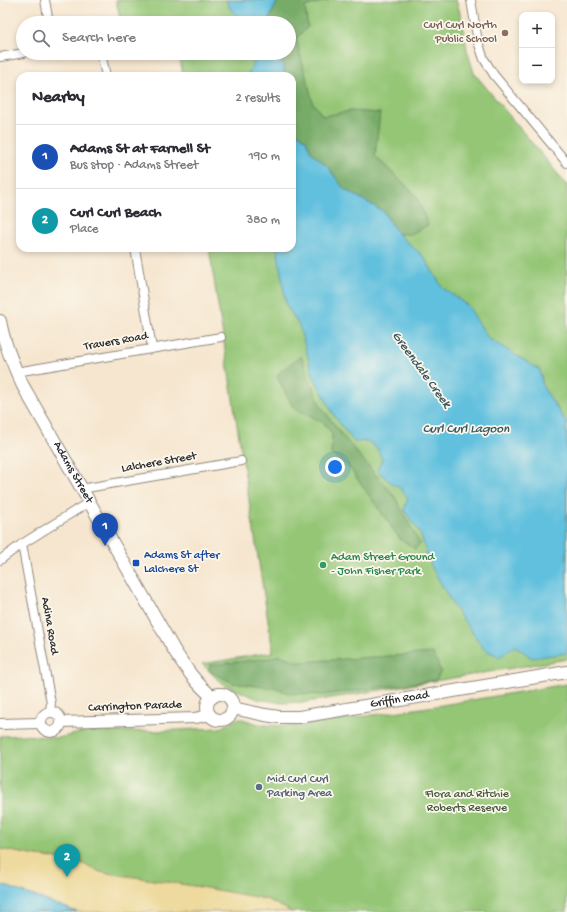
<!DOCTYPE html>
<html lang="en">
<head>
<meta charset="utf-8">
<style>
  body { margin:0; font-family:"Gochi Hand",sans-serif; background:#f2f2f3; color:#2b2b33 }
  .controls { position:absolute; right:12px; top:12px; display:grid; overflow:hidden; border-radius:8px; box-shadow:0 2px 6px #0003 }
  .controls button { width:36px; height:36px; display:grid; place-items:center; padding:0; border:0; border-bottom:1px solid #e1e1e2; background:#fff; color:#2b2b33; font:20px sans-serif }
  .you { position:absolute; left:335px; top:467px; width:14px; height:14px; margin:-10px; border:3px solid #fff; border-radius:50%; background:#1a73e8; box-shadow:0 0 0 6px #1a73e833 }
  .badge { display:grid; place-items:center; width:26px; height:26px; border-radius:50%; background:#b45309; color:#fff; font-size:13px; font-weight:700 }
  .pin { position:absolute; translate:-50% -33px; filter:drop-shadow(0 1px 2px #0008) }
  .pin::after { content:''; position:absolute; top:21px; width:14px; height:12px; background:inherit; clip-path:polygon(0 0,100% 0,50% 100%) }
  .list { margin:0; padding:0; list-style:none }
  h2 { display:flex; justify-content:space-between; align-items:center; height:52px; margin:0; padding:0 16px; font-size:17px }
  h2 small { font-size:13px; font-weight:400; color:#7c7c81 }
  .list li { display:grid; grid-template-columns:26px 1fr auto; gap:12px; align-items:center; box-sizing:border-box; height:64px; padding:0 16px; border-top:1px solid #e1e1e2 }
  .list b { display:block; font-size:15px; white-space:nowrap }
  .list p { margin:0; font-size:13px; white-space:nowrap; color:#7c7c81 }
  .list em { font-size:13px; font-style:normal; color:#7c7c81 }
  .icon { flex:none; width:22px; height:22px; fill:none; stroke:currentColor; stroke-width:2; stroke-linecap:round; stroke-linejoin:round }
  .map { position:relative; flex:none; width:567px; height:912px; overflow:hidden }
  .search { position:absolute; background:#fff; box-shadow:0 2px 6px #0003; left:16px; top:16px; width:280px; height:44px; display:flex; align-items:center; gap:10px; box-sizing:border-box; padding:0 14px; border-radius:22px; color:#7c7c81; font-size:15px }
  .panel { position:absolute; background:#fff; box-shadow:0 2px 6px #0003; left:16px; top:72px; width:280px; height:180px; border-radius:12px }
  .map>svg:first-child { display:block }
</style>
</head>
<body>
<div class="map">
<svg width="567" height="912" viewBox="0 0 567 912">
  <rect width="100%" height="100%" fill="#fbf7ec"/>
  <filter id="ink" filterUnits="userSpaceOnUse"><feTurbulence type="fractalNoise" baseFrequency=".025" numOctaves="2"/><feDisplacementMap in="SourceGraphic" scale="8" xChannelSelector="R" yChannelSelector="G"/><feConvolveMatrix kernelMatrix="1 2 1 2 8 2 1 2 1" color-interpolation-filters="sRGB"/></filter>
  <filter id="wash" filterUnits="userSpaceOnUse"><feTurbulence type="fractalNoise" baseFrequency=".012" numOctaves="4" result="noise"/><feDisplacementMap in="SourceGraphic" scale="16" xChannelSelector="R" yChannelSelector="G"/><feGaussianBlur stdDeviation="0.9" result="paint"/><feColorMatrix in="noise" values="0 0 0 0 0 0 0 0 0 0 0 0 0 0 0 0 0 1.4 0 .05"/><feComposite in="paint" operator="in"/></filter>
  <g filter="url(#wash)">
    <rect width="100%" height="100%" fill="#f6e6cf"/>
    <!-- green -->
    <g fill="#94c676" stroke="#607850">
      <path d="M116 0H456L462 19 467 50 474 73 567 185V659L332 698 306 702 282 703 258 699 221 683 202 664 273 652 209 248H292V76H183L179 53H289V23H121Z"/>
      <path d="M567 684V912H292L266 899 200 887 100 872 77 861 36 856 0 849V736L23 735 58 738 84 732 155 731 220 728 239 718 262 725 298 726 442 705Z"/>
    </g>
    <!-- forest -->
    <g fill="#77ab67" stroke="#516b49">
      <path d="M278 0H329L305 7 308 27 296 38 313 103 323 116 351 111 380 113 375 156 416 195 428 225 411 234H398L383 211 344 189 327 166 311 152 306 140 292 129 293 111 292 106V76H285L283 65 278 53H289V23H267Z"/>
      <path d="M301 356 320 405 342 435 395 497 420 544 415 549 400 539 349 467 331 454 332 434 324 423 293 407 277 377 281 371Z"/>
      <path d="M433 653 441 671 436 680 323 695 287 693 279 689 233 683 209 671 210 665 270 658 280 655 299 662Z"/>
    </g>
    <!-- sand -->
    <path fill="#eeda9e" stroke="#8c8264" d="M0 849 36 856 77 861 100 872 200 887 266 899 292 912H0Z"/>
    <!-- water -->
    <g fill="#60c0de" stroke="#467684">
      <path d="M226 0H278L267 23H245L231 10Z"/>
      <path d="M253 53H278L283 65 285 76H247L255 60Z"/>
      <path d="M292 129 306 140 311 152 327 166 344 189 383 211 398 234 424 257 442 287 468 306 488 338 540 370 543 387 564 419 567 422V653L532 658 515 646 500 657 484 649 454 607 431 566 420 533 404 510 408 498 400 488 391 483 377 470 382 459 377 448 367 441 354 442 335 417 313 375 299 325 286 305 277 248H292Z"/>
      <path d="M0 884 67 908 77 912H0Z"/>
    </g>
  </g>
  <g filter="url(#ink)">
    <g fill="none" stroke-linecap="round" stroke-linejoin="round">
      <!-- minor casing -->
      <g stroke="#90887d" stroke-width="10">
        <g id="minor">
          <path d="M45 0 49 23"/>
          <path d="M471 0 478 42 484 59 494 75 567 163"/>
          <path d="M101 53 106 76"/>
          <path d="M0 57 24 53"/>
          <path d="M135 248 152 348"/>
          <path d="M16 372 221 337"/>
          <path d="M81 489 241 461"/>
          <path d="M22 544 51 703 50 712"/>
          <path d="M0 560 22 544 89 502"/>
        </g>
      </g>
      <!-- tertiary casing -->
      <g stroke="#90887d" stroke-width="12">
        <g id="tertiary">
          <circle cx="51" cy="722" r="10"/>
          <path d="M61 722 195 718 210 715"/>
          <path d="M0 724 41 723"/>
        </g>
      </g>
      <!-- secondary casing -->
      <g stroke="#90887d" stroke-width="14">
        <g id="secondary">
          <path id="s1" d="M0 321C4 344 13 365 23 386L174 650C185 667 197 685 213 697"/>
          <circle cx="220" cy="707" r="13"/>
          <path id="s2" d="M233 708 265 715 279 717H299L567 672"/>
        </g>
      </g>
      <!-- minor -->
      <use href="#minor" stroke="#fff" stroke-width="8"/>
      <!-- tertiary -->
      <use href="#tertiary" stroke="#fff" stroke-width="10"/>
      <!-- secondary -->
      <use href="#secondary" stroke="#fff" stroke-width="12"/>
    </g>
  </g>
  <!-- markers -->
  <circle fill="#8d6e63" stroke="#fbf7ec" stroke-width="1.5" cx="505" cy="33" r="4"/>
  <rect fill="#1a4fb4" stroke="#fbf7ec" stroke-width="1.5" x="132" y="559" width="8" height="8" rx="2"/>
  <circle fill="#2e9e5b" stroke="#fbf7ec" stroke-width="1.5" cx="323" cy="565" r="4"/>
  <circle fill="#5c6f8a" stroke="#fbf7ec" stroke-width="1.5" cx="259" cy="787" r="4"/>
  <g text-anchor="middle" dominant-baseline="central" stroke-width="3.5" stroke-linejoin="round" paint-order="stroke">
    <!-- education labels -->
    <g font-size="12" fill="#785e54" stroke="#fbf7ec" text-anchor="end">
      <text x="497" y="26">Curl Curl North<tspan x="497" dy="14">Public School</tspan></text>
    </g>
    <!-- street labels -->
    <g font-size="12" fill="#2b2b2b" stroke="#fbf7ec">
      <text transform="translate(116 342) rotate(-10)">Travers Road</text>
      <text transform="translate(159 463) rotate(-10)">Lalchere Street</text>
      <text stroke="none"><textPath href="#s1" startOffset="169">Adams Street</textPath></text>
      <text transform="translate(49 626) rotate(80)">Adina Road</text>
      <text stroke="none"><textPath href="#s2" startOffset="169">Griffin Road</textPath></text>
      <text transform="translate(135 707) rotate(-2)">Carrington Parade</text>
    </g>
    <!-- transit labels -->
    <g font-size="12" fill="#164399" stroke="#fbf7ec" text-anchor="start">
      <text x="144" y="556">Adams St after<tspan x="144" dy="14">Lalchere St</tspan></text>
    </g>
    <!-- leisure labels -->
    <g font-size="12" fill="#27864d" stroke="#fbf7ec" text-anchor="start">
      <text x="331" y="558">Adam Street Ground<tspan x="331" dy="14">- John Fisher Park</tspan></text>
    </g>
    <!-- service labels -->
    <g font-size="12" fill="#4e5e75" stroke="#fbf7ec" text-anchor="start">
      <text x="267" y="780">Mid Curl Curl<tspan x="267" dy="14">Parking Area</tspan></text>
    </g>
    <!-- park labels -->
    <g font-size="12" fill="#4a5a42" stroke="#fbf7ec">
      <text x="467" y="795">Flora and Ritchie<tspan x="467" dy="14">Roberts Reserve</tspan></text>
    </g>
    <!-- water labels -->
    <g font-size="13" font-style="italic" fill="#3b5861" stroke="#fbf7ec">
      <text transform="translate(421 370) rotate(54)">Greendale Creek</text>
      <text x="466" y="429">Curl Curl Lagoon</text>
    </g>
  </g>
</svg>
<div class="controls">
<button>+</button>
<button>−</button>
</div>
<div class="you"></div>
<div class="pin badge" style="left:105px;top:546px;background:#1a4fb4">1</div>
<div class="pin badge" style="left:67px;top:877px;background:#0f9aa8">2</div>
<div class="search"><svg class="icon" aria-label="search" viewBox="0 0 24 24"><circle cx="10" cy="10" r="6"/><path d="M15 15l6 6"/></svg>Search here</div>
<section class="panel">
<h2>Nearby<small>2 results</small></h2>
<ul class="list">
<li><span class="badge" style="background:#1a4fb4">1</span><div><b>Adams St at Farnell St</b><p>Bus stop · Adams Street</p></div><em>190 m</em></li>
<li><span class="badge" style="background:#0f9aa8">2</span><div><b>Curl Curl Beach</b><p>Place</p></div><em>380 m</em></li>
</ul>
</section>
</div>
</body>
</html>
